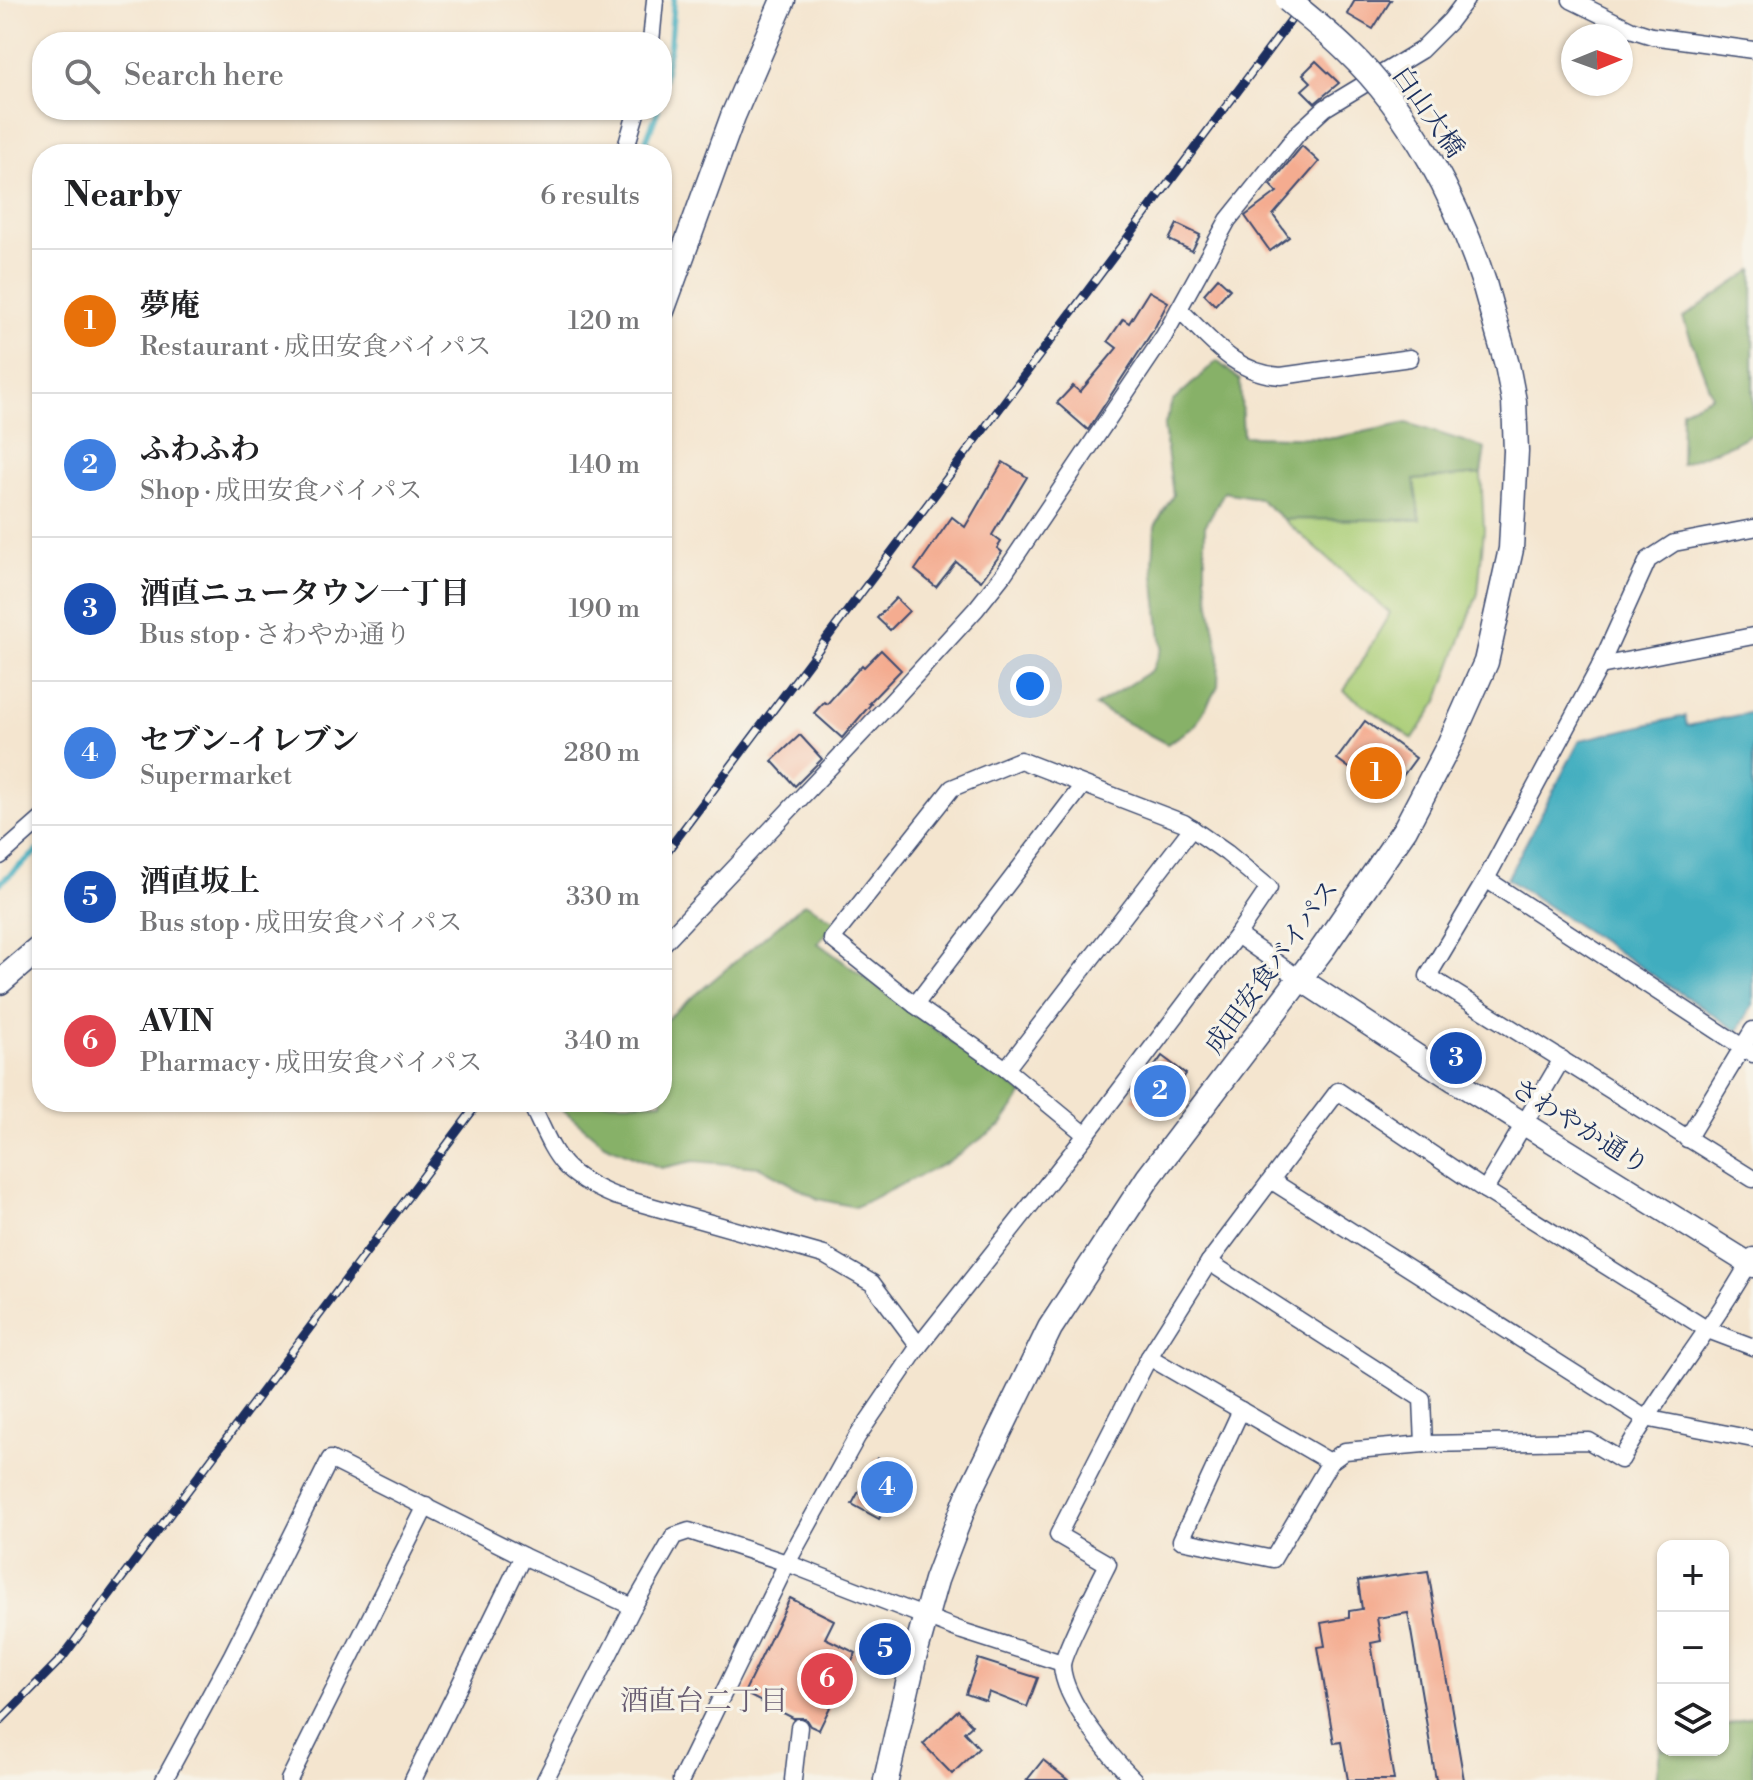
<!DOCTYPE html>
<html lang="en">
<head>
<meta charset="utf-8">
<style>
  body { margin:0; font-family:"Libre Bodoni","Noto Serif JP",serif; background:#f2f2f2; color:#202124 }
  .controls { position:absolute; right:24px; bottom:24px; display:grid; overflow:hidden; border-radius:16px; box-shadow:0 2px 6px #0004 }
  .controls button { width:72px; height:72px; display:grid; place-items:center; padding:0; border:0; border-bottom:2px solid #e0e0e0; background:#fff; color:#202124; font:40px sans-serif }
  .compass { position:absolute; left:1561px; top:24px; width:72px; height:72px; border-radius:50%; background:#fff; box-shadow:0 2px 6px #0004; rotate:89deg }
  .you { position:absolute; left:1030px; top:686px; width:28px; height:28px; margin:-20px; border:6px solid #fff; border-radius:50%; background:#1a73e8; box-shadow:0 0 0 12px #1a73e833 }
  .badge { display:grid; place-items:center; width:52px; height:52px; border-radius:50%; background:#0b8043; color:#fff; font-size:26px; font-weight:700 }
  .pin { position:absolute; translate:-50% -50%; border:4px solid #fff; box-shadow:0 2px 8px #0006 }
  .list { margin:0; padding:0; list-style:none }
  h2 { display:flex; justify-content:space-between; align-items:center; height:104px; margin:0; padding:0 32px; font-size:34px }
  h2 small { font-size:26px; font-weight:400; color:#757577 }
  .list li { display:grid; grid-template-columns:52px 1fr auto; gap:24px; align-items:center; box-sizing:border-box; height:144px; padding:0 32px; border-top:2px solid #e0e0e0 }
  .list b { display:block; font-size:30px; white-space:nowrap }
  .list p { margin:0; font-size:26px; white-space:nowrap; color:#757577 }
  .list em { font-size:26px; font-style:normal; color:#757577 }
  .icon { flex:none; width:44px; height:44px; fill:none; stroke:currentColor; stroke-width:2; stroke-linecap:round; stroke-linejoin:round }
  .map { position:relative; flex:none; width:1753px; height:1780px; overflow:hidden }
  .search { position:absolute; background:#fff; box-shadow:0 2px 6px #0004; left:32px; top:32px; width:640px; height:88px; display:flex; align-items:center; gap:20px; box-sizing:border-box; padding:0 28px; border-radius:32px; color:#757577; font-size:30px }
  .panel { position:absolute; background:#fff; box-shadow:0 2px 6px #0004; left:32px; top:144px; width:640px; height:968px; border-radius:32px }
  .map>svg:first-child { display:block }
</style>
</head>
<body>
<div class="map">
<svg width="1753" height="1780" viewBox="0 0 1753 1780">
  <rect width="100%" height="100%" fill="#f7f3e8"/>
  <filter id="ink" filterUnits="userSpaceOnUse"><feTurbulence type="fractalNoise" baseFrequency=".0125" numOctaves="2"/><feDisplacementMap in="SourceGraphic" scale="16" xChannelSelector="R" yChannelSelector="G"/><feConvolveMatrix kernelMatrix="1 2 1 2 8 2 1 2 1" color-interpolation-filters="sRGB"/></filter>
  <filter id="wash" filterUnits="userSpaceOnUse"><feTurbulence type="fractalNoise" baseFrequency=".006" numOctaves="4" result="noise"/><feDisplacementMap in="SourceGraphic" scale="32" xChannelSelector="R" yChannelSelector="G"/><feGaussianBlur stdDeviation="1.8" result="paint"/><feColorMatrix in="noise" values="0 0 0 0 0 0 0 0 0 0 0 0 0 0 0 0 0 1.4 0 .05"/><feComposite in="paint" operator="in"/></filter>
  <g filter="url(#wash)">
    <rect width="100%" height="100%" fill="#f4e5cf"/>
    <!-- green -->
    <path fill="#aace77" stroke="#627e6a" stroke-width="2" d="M1481 474 1484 529 1478 593 1438 701 1413 739 1344 691 1390 613 1283 519 1420 520 1413 480Z"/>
    <!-- forest -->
    <g fill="#87b168" stroke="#517063" stroke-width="2">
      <path d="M1753 270V433L1730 445 1681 464 1682 410 1712 396 1683 318Z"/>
      <path d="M1217 361 1240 380 1243 436 1334 438 1407 423 1485 448 1481 474 1414 480 1420 520 1283 519 1258 498 1224 492 1205 526V576L1219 654 1218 686 1195 726 1167 744 1095 706 1152 670 1162 648 1153 565 1155 526 1173 495 1164 427 1172 402Z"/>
      <path d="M805 903 837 922 818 943 1023 1094 1001 1125 946 1163 855 1207 818 1199 760 1167 694 1161 661 1168 604 1144 561 1108 568 1102H662V1023Z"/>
      <path d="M1753 1716V1780H1656L1661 1744H1663V1750H1723V1726Z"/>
    </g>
    <!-- water -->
    <path fill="#40adbf" stroke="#2e6e8e" stroke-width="2" d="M1753 712V1004L1738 1031 1507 879 1580 740 1685 716 1687 726Z"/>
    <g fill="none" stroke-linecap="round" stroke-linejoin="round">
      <!-- stream -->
      <g stroke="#40adbf" stroke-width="6">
        <path d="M662 87 670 46 674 0"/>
        <path d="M641 154 658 110"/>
        <path d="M0 883 42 847"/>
      </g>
    </g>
    <g id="blocks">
      <!-- building -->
      <g fill="#f4ac90">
        <path d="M1355 0H1391L1373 29 1347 14Z"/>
        <path d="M1316 61 1339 83 1315 103 1302 90 1311 82 1303 74Z"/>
        <path d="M1302 146 1319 162 1273 215 1289 237 1270 251 1245 216 1277 192 1270 185Z"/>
        <path d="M1177 224 1200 235 1192 251 1169 240Z"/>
        <path d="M1218 278 1230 289 1215 305 1204 294Z"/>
        <path d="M1149 291 1168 302 1154 329 1088 430 1057 403 1073 386 1080 392 1117 348 1108 341 1123 319 1129 323Z"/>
        <path d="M1003 462 1027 477 992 535 1001 542 997 548 1002 552 981 581 956 562 936 587 915 570 952 517 965 527Z"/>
        <path d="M896 598 909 611 890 630 877 618Z"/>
        <path d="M881 650 901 670 869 703 871 704 842 738 814 713 824 702 827 704 862 665 864 667Z"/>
        <path d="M1365 721 1416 758 1388 796 1337 759Z"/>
        <path d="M800 735 822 759 795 786 772 761Z"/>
        <path d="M1162 1056 1186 1074 1155 1116 1132 1099Z"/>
        <path d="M877 1458 904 1473 879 1519 852 1504Z"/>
        <path d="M1428 1571 1464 1780H1436L1408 1613 1377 1618 1381 1641 1371 1643 1394 1780H1348L1341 1742 1334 1743 1318 1647 1325 1646 1321 1623 1349 1618V1611L1362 1609 1358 1581Z"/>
        <path d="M790 1598 834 1620 825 1638 856 1653 819 1730 810 1726 805 1718H793L744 1693Z"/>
        <path d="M978 1659 1038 1678 1027 1707 989 1692 986 1701 966 1694Z"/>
        <path d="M958 1710 972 1725 964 1732 979 1748 952 1774 923 1744Z"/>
        <path d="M1043 1760 1068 1780H1027Z"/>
      </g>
    </g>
  </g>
  <g filter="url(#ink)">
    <use href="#blocks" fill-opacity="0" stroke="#3c4a6f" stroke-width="2"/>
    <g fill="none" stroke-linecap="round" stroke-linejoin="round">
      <!-- street casing -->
      <g stroke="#3c4a6f" stroke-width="19">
        <g id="street">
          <path d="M1571 0 1630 29 1652 36 1753 50"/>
          <path d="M651 42 655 0"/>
          <path d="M624 154 637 110"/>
          <path d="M1179 309C1211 340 1234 373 1281 376L1410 358"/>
          <path d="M1753 528 1674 543 1648 560 1600 666 1486 879 1428 976 1753 1179"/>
          <path d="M1600 666 1753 636"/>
          <path d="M1020 760 1184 823 1227 853 1269 888 1237 935 1086 1135 1006 1069 915 1005 832 939 952 788Z"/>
          <path d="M0 856 42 819"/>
          <path d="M1486 879 1753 1054"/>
          <path d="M1237 935 1300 979"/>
          <path d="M662 945 893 700 976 609 1003 575 1164 336 1228 220 1298 133 1325 108 1421 50 1450 21 1466 0"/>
          <path d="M915 1005 1083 785"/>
          <path d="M1006 1069 1192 828"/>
          <path d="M530 1102C556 1156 557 1172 615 1196L824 1255 872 1283 919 1346"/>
          <path d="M1687 1139 1753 1030"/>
          <path d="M1272 1181 1645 1418 1753 1439"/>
          <path d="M1485 1190 1562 1059"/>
          <path d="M1209 1262 1422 1399 1424 1444"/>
          <path d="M1149 1357 1330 1462"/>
          <path d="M1241 1410 1181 1540 1273 1559 1330 1462 1345 1451 1424 1444 1589 1441 1621 1460C1661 1389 1714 1327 1753 1256"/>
          <path d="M164 1780 232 1655 330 1459 523 1556 633 1607"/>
          <path d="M289 1780 426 1506"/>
          <path d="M413 1780 523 1556"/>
          <path d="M545 1780 633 1607 674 1536 689 1531 787 1563 962 1631 1062 1663"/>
          <path d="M681 1780 787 1563 857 1437 919 1346 1086 1135"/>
          <path d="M793 1780 799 1727"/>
          <path d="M1134 1780C1110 1756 1064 1701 1062 1666 1062 1654 1100 1580 1108 1564L1058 1535 1149 1357 1209 1262 1338 1091 1485 1190 1708 1330 1753 1347"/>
        </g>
      </g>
      <!-- secondary casing -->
      <g stroke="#3c4a6f" stroke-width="25">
        <path id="secondary" d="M1300 979 1455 1081 1753 1266"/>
      </g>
      <!-- primary casing -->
      <g stroke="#3c4a6f" stroke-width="27">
        <g id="primary">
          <path d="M662 311 733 116 783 0"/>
          <path d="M0 982 42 946"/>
          <path d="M886 1780 914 1658 936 1580 968 1496 1050 1328 1148 1178 1323 948 1405 829 1449 745 1486 662 1511 549 1516 451 1514 401 1507 365 1484 283"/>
        </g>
      </g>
      <!-- street -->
      <use href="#street" stroke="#fff" stroke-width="16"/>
      <!-- secondary -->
      <use href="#secondary" stroke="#fff" stroke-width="22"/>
      <!-- primary -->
      <use href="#primary" stroke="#fff" stroke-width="24"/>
      <!-- rail casing -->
      <g stroke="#1b2f5e" stroke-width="9">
        <g id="rail">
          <path d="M662 858 1306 0"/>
          <path d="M0 1721 62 1658 479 1102"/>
        </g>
      </g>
      <!-- rail -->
      <use href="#rail" stroke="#f7f3e8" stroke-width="6" stroke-dasharray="18" stroke-linecap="butt"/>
      <!-- primary-bridge casing -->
      <g stroke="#3c4a6f" stroke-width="27" stroke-linecap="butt">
        <path id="primary-bridge" d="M1288 0C1308 17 1330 34 1348 52 1411 112 1458 202 1484 283"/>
      </g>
      <!-- primary-bridge -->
      <use href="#primary-bridge" stroke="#fff" stroke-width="24"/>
    </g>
  </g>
  <g text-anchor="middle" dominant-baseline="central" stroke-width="6" stroke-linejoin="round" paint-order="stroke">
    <!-- street labels -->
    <g font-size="26" fill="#1b2f5e" stroke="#f7f3e8">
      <text transform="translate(1428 112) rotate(55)">白山大橋</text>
      <text transform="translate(1272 967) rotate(-54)">成田安食バイパス</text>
      <text transform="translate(1580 1127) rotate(32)">さわやか通り</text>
    </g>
    <!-- neighbourhood labels -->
    <g font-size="28" fill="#675b70" stroke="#f7f3e8">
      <text x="704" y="1701">酒直台二丁目</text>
    </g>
  </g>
</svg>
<div class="controls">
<button>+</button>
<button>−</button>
<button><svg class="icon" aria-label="layers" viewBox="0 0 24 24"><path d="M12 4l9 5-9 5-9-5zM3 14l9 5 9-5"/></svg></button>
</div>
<svg class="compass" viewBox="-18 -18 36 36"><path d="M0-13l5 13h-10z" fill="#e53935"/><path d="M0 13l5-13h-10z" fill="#757577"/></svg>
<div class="you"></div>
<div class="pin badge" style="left:1376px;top:773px;background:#e8710a">1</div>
<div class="pin badge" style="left:1160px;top:1091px;background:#3f7fe0">2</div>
<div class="pin badge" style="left:1456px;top:1058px;background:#1a4fb4">3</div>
<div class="pin badge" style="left:887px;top:1487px;background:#3f7fe0">4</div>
<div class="pin badge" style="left:885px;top:1649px;background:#1a4fb4">5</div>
<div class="pin badge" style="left:827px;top:1679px;background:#e0444e">6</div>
<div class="search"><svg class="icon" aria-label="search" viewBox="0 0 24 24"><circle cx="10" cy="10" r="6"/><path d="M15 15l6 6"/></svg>Search here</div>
<section class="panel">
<h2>Nearby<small>6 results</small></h2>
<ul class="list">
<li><span class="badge" style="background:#e8710a">1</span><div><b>夢庵</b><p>Restaurant · 成田安食バイパス</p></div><em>120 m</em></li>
<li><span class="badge" style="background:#3f7fe0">2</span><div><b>ふわふわ</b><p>Shop · 成田安食バイパス</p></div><em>140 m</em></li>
<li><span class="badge" style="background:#1a4fb4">3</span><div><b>酒直ニュータウン一丁目</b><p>Bus stop · さわやか通り</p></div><em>190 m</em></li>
<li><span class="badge" style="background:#3f7fe0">4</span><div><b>セブン-イレブン</b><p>Supermarket</p></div><em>280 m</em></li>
<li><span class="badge" style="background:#1a4fb4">5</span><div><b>酒直坂上</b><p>Bus stop · 成田安食バイパス</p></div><em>330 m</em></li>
<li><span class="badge" style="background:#e0444e">6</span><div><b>AVIN</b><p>Pharmacy · 成田安食バイパス</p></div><em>340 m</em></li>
</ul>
</section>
</div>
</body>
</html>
